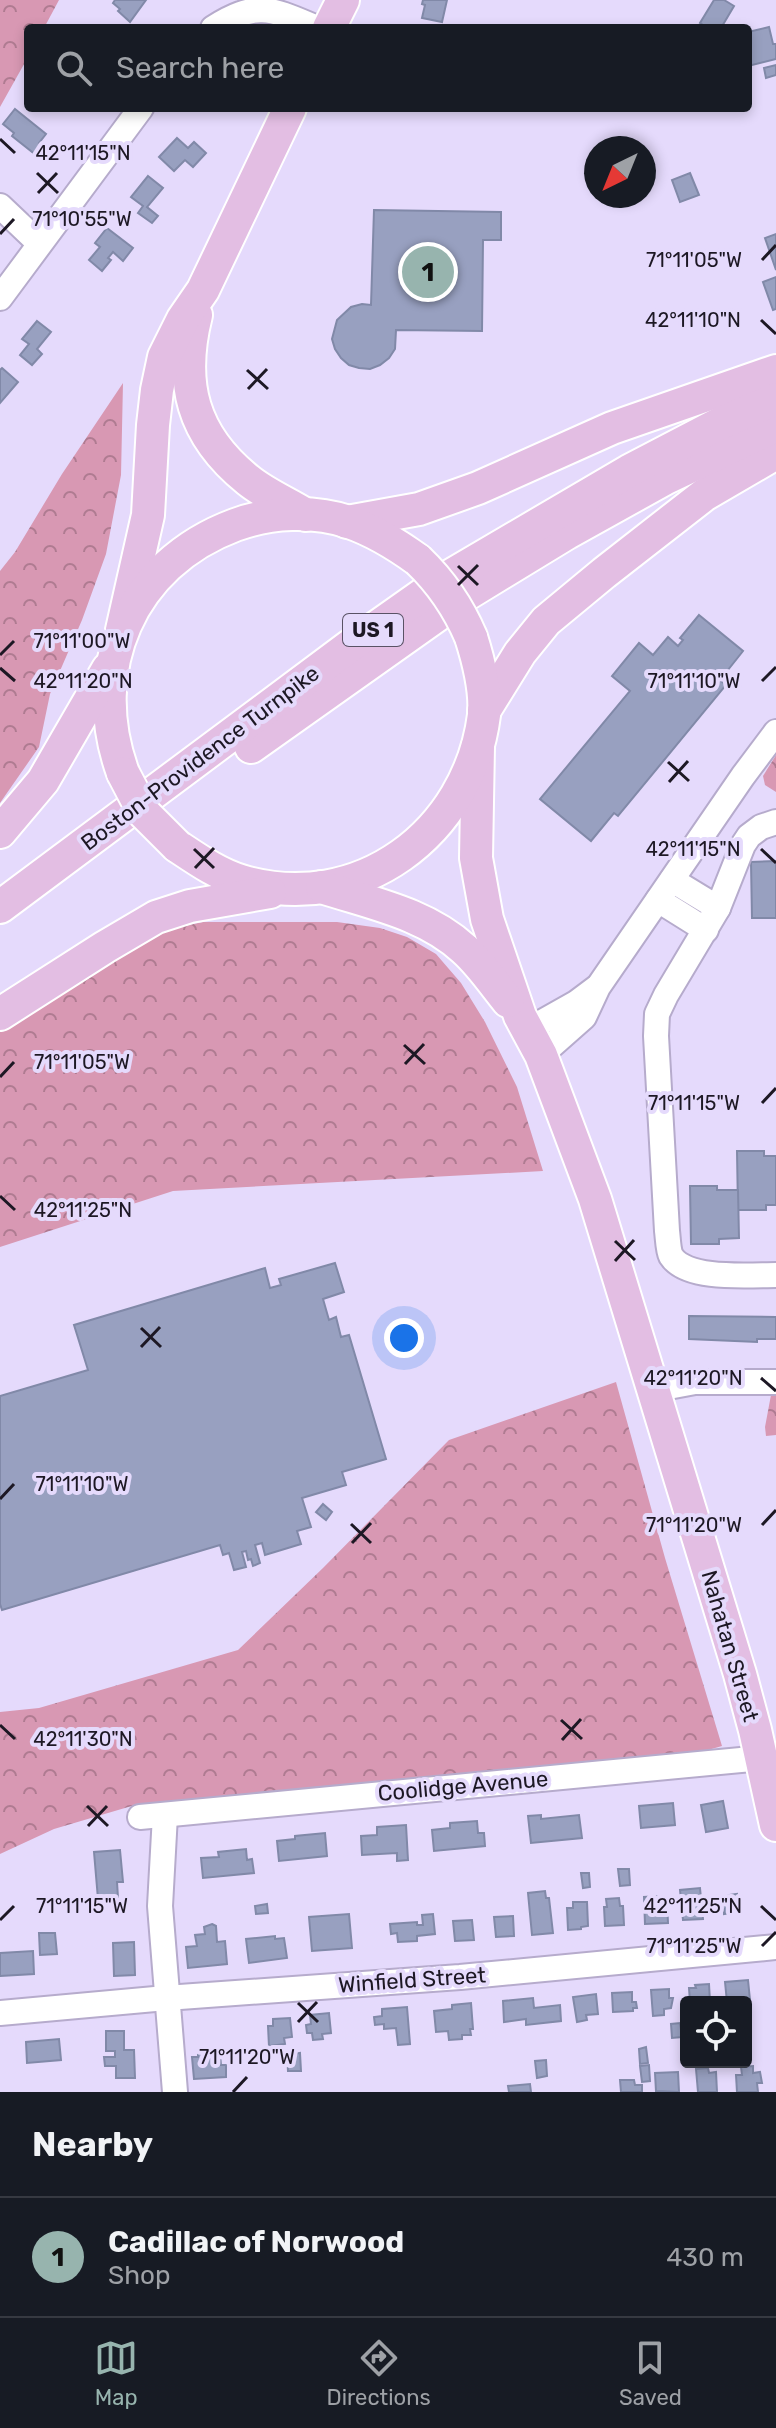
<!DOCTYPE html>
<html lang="en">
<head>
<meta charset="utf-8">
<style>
  body { margin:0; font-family:Rubik,sans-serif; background:#242831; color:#f1f3f6 }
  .controls { position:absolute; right:24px; bottom:24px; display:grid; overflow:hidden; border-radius:8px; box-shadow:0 4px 12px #0003 }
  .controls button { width:72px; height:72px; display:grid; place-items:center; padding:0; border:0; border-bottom:2px solid #363941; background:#171b24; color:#f1f3f6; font:40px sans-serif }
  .compass { position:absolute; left:584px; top:136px; width:72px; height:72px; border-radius:50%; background:#171b24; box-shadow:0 4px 12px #0003; rotate:223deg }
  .you { position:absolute; left:404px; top:1338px; width:28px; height:28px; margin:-20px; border:6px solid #fff; border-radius:50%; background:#1a73e8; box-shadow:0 0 0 12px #1a73e833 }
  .badge { display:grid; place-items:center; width:52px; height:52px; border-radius:50%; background:#97b4ae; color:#111; font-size:26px; font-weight:700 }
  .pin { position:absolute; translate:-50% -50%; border:4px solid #fff; box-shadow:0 2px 8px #0006 }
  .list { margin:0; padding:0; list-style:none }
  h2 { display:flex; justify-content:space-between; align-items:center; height:104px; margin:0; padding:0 32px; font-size:34px }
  h2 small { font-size:26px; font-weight:400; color:#9ea1a6 }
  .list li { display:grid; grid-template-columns:52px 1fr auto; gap:24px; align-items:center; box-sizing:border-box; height:120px; padding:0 32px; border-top:2px solid #363941 }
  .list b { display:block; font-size:30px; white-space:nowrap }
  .list p { margin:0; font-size:26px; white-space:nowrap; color:#9ea1a6 }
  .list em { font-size:26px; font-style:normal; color:#9ea1a6 }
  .icon { flex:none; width:44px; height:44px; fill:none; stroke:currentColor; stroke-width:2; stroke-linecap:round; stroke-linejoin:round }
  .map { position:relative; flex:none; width:776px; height:2092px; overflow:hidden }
  .search { position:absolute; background:#171b24; box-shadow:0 4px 12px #0003; left:24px; right:24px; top:24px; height:88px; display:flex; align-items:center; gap:20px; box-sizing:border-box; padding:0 28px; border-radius:8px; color:#9ea1a6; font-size:30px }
  .sheet { height:224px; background:#171b24 }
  nav { display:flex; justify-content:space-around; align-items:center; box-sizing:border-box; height:112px; border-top:2px solid #363941; background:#171b24; font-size:22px; color:#9ea1a6 }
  nav a { display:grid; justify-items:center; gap:4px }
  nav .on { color:#97b4ae }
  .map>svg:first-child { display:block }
</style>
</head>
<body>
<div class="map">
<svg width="776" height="2092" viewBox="0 0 776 2092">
  <defs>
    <pattern id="forest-crowns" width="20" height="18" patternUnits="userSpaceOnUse" patternTransform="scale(2)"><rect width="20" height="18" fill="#d898b3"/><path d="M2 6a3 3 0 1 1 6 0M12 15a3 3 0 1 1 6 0" fill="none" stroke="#af7b91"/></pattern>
  </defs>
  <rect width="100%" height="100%" fill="#e5dafc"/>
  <!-- forest -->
  <g fill="url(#forest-crowns)">
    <path d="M0 0H59L44 28H28V57L0 107Z"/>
    <path d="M123 383 121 475 106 554 82 620 50 694 39 747 0 803V571L15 552 62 474Z"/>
    <path d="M776 755V792L765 785 763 776Z"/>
    <path d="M203 922H337L380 928 407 937 436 954 461 983 485 1022 517 1087 543 1171 173 1191 0 1247V1029L49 997 170 929Z"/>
    <path d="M616 1382 665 1558 722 1746 694 1754 135 1805 54 1829 0 1854V1712L39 1708 238 1650 323 1568 449 1440Z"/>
    <path d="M771 1395H776V1435L766 1436 765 1427Z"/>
  </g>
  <!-- building -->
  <g fill="#98a0c0" stroke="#8189a8" stroke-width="2">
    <path d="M115 0H146L130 22 118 11 120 9 113 3Z"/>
    <path d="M423 0H447L442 22 422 18 425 5 422 4Z"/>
    <path d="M714 0H724L734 6 721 28H708L700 23Z"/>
    <path d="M769 27 773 44H776V59L748 66V44L750 43 748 32Z"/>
    <path d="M776 65V75L766 78 764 68Z"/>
    <path d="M15 109 46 134 39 143 43 146 36 155 12 136 14 133 3 124Z"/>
    <path d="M177 138 188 148 194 142 206 153 193 167 185 160 174 171 159 157Z"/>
    <path d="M690 173 699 195 680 202 672 180Z"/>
    <path d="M148 176 163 188 147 207 158 216 152 223 138 213 143 206 131 197Z"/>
    <path d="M374 210 501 212V240H483L482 331 396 330 395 349 389 358 380 365 370 369 359 368 349 365 341 358 335 349 332 339 337 320 351 307 362 304 371 305Z"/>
    <path d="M107 228 133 248 123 261 113 252 108 258 111 260 102 271 89 260 100 247 95 243Z"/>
    <path d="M776 234V270L765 238Z"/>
    <path d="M776 277V309L773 310 763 282Z"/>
    <path d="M37 321 51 332 37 349 42 354 32 365 20 355 29 344 22 339Z"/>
    <path d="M2 368 18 382 0 403V370Z"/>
    <path d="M699 615 743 651 720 680 726 685 618 816 614 813 591 841 540 799 630 691 612 676 639 643 653 655 668 637 678 646 683 640 680 638Z"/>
    <path d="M776 861V918H752L751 862Z"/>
    <path d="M737 1151H764V1156H776V1205H766V1210H738Z"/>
    <path d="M690 1186H717V1190H738L739 1238 719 1239V1244H691Z"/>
    <path d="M335 1263 344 1292 323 1299 329 1320 336 1317 341 1337 349 1335 386 1459 342 1472 346 1485 302 1498 311 1527 297 1531 301 1544 265 1555 262 1543 255 1545 260 1563 253 1566 251 1559 248 1560 246 1551 242 1552 246 1567 234 1570 229 1553 223 1555 220 1545 2 1610 0 1604V1396L88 1370 74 1325 265 1268 270 1288 281 1285 279 1279Z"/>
    <path d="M689 1316 776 1317V1339H757V1342L689 1339Z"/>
    <path d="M323 1504 332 1512 326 1520 316 1512Z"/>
    <path d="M723 1801 728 1828 706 1832 701 1805Z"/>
    <path d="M673 1803 675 1825 641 1828 639 1806Z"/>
    <path d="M541 1815V1819L579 1815 582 1838 531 1843 528 1816Z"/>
    <path d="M477 1821 478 1833H484L485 1846 434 1851 432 1830 450 1828V1823Z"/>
    <path d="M406 1825 408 1860 397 1861V1853L362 1855 361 1836 377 1835V1827Z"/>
    <path d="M325 1833 327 1856 279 1861 277 1841 295 1839V1836Z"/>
    <path d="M246 1849 247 1860 252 1859 254 1873 203 1878 201 1858 219 1857 218 1852Z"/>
    <path d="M120 1850 123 1882H117L118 1898 98 1899 94 1852Z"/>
    <path d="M618 1869H629L630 1885 620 1886Z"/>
    <path d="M581 1873H589L590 1887 583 1888Z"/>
    <path d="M700 1888 703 1919 683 1920 680 1890Z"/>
    <path d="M545 1891 546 1898H549L553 1933 532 1935 528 1893Z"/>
    <path d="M737 1894 739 1912 724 1914V1909L720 1910 719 1901H723L722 1896Z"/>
    <path d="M659 1896V1903L667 1902 668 1923 645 1924 644 1897Z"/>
    <path d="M619 1898 620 1906H623L624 1925 605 1926 604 1907H607L606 1899Z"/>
    <path d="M573 1902H587L588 1926 581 1927V1929L568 1930 567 1908H573Z"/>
    <path d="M267 1904 268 1913 256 1914 255 1906Z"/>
    <path d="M349 1914 352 1948 312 1951 309 1917Z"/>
    <path d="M433 1914 435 1934 417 1936V1941L398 1942 397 1933 391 1934 390 1924 417 1922V1925H423L422 1915Z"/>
    <path d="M513 1916 514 1936 496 1937 494 1917Z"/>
    <path d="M472 1920 474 1940 455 1941 453 1921Z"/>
    <path d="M212 1924 216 1926 217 1942 225 1941 227 1964 188 1968 186 1947 197 1946 195 1935 205 1934 204 1927Z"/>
    <path d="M39 1933H55L57 1954 40 1955Z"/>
    <path d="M275 1936V1939L284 1938 287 1958 249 1963 246 1939Z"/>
    <path d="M134 1942 135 1975 114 1976 113 1943Z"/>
    <path d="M33 1951 34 1974 0 1976V1953Z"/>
    <path d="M748 1980 750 2000 727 2002 725 1982Z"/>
    <path d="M709 1984 710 2002H690L689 1988H696L695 1985Z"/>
    <path d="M669 1989V1998H673L671 2008 664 2009V2015L653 2016 651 1990Z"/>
    <path d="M632 1992V2002H636L637 2008H633V2011L613 2012 612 1993Z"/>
    <path d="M596 1994 598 2014 586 2015 587 2020 577 2022 573 1997Z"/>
    <path d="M533 1998 534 2008 560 2005 561 2021 526 2025V2019L504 2022 503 2001Z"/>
    <path d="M471 2003 473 2029H470L471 2035H462V2039L449 2040 448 2031 436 2032 434 2011 452 2009V2005Z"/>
    <path d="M407 2007 410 2044 398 2045 396 2028 384 2029V2024L375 2025 374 2017 382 2016V2009Z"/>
    <path d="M329 2013 331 2033 322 2034 323 2039 313 2040 312 2033H307L306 2025 311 2024 310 2015Z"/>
    <path d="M290 2018 292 2037 284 2038 285 2044 269 2046 268 2026H273V2019Z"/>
    <path d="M680 2023 682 2037 672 2038 671 2024Z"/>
    <path d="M106 2031H124V2050H134L135 2078H116V2066H105L104 2057H115V2051H106Z"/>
    <path d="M59 2039 61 2060 27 2063 26 2042Z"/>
    <path d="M646 2047 648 2063 640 2064 639 2049Z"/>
    <path d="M209 2049 210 2055 220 2054 221 2065H226V2077L194 2079 192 2057H198V2050Z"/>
    <path d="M300 2053 301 2071H288L287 2055Z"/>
    <path d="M546 2060 547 2076 537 2078 535 2061Z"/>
    <path d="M649 2065 650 2081 642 2082 640 2066Z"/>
    <path d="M753 2066V2073L760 2072 762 2083H757L758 2092H737L736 2075H742L741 2067Z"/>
    <path d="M708 2068 709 2073 716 2072 717 2092H698L696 2069Z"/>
    <path d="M678 2072 679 2092 656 2091 655 2073Z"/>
    <path d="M620 2080H634L635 2085H642V2092H621Z"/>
    <path d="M530 2084 531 2092H509L508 2086Z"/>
  </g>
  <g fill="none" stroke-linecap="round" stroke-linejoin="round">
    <!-- minor casing -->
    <g stroke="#b6abcc" stroke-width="28">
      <g id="minor">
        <path d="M213 28C257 0 272 9 317 28"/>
        <path d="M0 206 39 243"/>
        <path d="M0 298 141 108"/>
        <path d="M776 822 761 827 749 836 743 845 718 908 666 995 657 1014 656 1036 667 1231C668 1238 668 1250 671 1256 687 1281 750 1275 776 1275"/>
        <path d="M672 880 718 908"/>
        <path d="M658 900 706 930"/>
        <path d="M528 1030 576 1003 596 988"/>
        <path d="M541 1055 584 1017 598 987 743 776 776 732"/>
        <path d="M652 1390 695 1382H776"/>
        <path d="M165 1815 160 1906 175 2092"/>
        <path d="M140 1817 762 1758"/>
        <path d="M0 2013 166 1998 460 1977 776 1947"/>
      </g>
    </g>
    <!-- major casing -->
    <g stroke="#fff" stroke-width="36">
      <g id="major">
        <path d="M329 28 343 0"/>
        <path d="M196 315C179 383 192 435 248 480 265 494 287 503 306 515"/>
        <path d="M347 522 419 509 478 488 612 428 776 371"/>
        <path d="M122 630 148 515 153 425 157 390 164 357 183 319 203 290 290 108"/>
        <path d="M484 711 520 653 546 621 604 573 704 495 776 453"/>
        <path d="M478 746 476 858 487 919 520 1016 541 1055 595 1199 740 1674 755 1730 776 1825"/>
        <path d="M251 747 467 594 567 533 666 478 776 426"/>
        <path d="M123 773C85 669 130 564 235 525 270 512 313 510 349 522 375 531 396 544 418 560"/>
        <path d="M0 832 43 781 108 669"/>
        <path d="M177 846C198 860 218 874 241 881 359 916 469 833 484 715 486 692 478 659 471 637"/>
        <path d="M322 887C370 903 425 913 464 949 481 964 494 984 508 1001"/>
        <path d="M0 907 350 646 445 579 629 471 721 423 776 399"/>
        <path d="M0 1014 105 947 156 917 190 906 270 892"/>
      </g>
    </g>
    <!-- minor -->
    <use href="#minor" stroke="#fff" stroke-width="24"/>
    <!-- major -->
    <use href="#major" stroke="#e3bee3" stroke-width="32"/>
    <!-- major-bridge casing -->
    <g stroke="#fff" stroke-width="36" stroke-linecap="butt">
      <g id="major-bridge">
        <path d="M418 560C440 581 459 609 471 637"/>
        <path d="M123 773 144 813 177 846"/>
      </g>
    </g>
    <!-- major-bridge -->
    <use href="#major-bridge" stroke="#e3bee3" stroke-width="32"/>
  </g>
  <!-- ticks -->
  <path fill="none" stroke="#1d1824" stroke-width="3" d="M0 139 15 153M37 173 58 193M38 193 57 173M0 234 14 219M762 260 776 245M761 320 776 334M247 370 268 389M248 389 267 369M458 566 478 585M458 585 478 565M0 655 14 641M0 668 15 681M762 681 776 667M668 762 689 781M669 782 688 761M194 849 214 868M761 849 776 863M195 868 214 848M404 1045 425 1064M405 1064 424 1044M0 1077 14 1062M762 1103 776 1088M0 1196 15 1210M615 1241 635 1260M615 1261 634 1240M141 1328 161 1347M141 1347 160 1327M761 1378 776 1391M0 1499 14 1484M351 1524 371 1543M762 1525 776 1510M352 1543 371 1523M561 1720 582 1739M0 1725 15 1739M562 1740 581 1719M87 1806 108 1826M88 1826 107 1806M761 1906 776 1920M0 1920 14 1906M762 1946 776 1932M298 2003 318 2022M298 2022 317 2002M233 2092 247 2077"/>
  <g text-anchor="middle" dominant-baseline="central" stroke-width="8" stroke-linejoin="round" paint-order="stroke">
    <!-- shield labels -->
    <rect fill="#e5dafc" stroke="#595265" stroke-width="2" x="343" y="614" width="60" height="32" rx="6"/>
    <g font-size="20" font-weight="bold" fill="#1d1824">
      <text x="373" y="630">US 1</text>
    </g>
    <!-- street labels -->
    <g font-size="22" fill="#1d1824" stroke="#e5dafc">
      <text transform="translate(200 758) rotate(-37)">Boston-Providence Turnpike</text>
      <text transform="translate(730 1646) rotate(74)">Nahatan Street</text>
      <text transform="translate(463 1786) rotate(-5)">Coolidge Avenue</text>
      <text transform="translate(412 1980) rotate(-4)">Winfield Street</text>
    </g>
  </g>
  <g font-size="20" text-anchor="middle" fill="#1d1824" stroke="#e5dafc" stroke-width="8" stroke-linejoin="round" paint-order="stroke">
    <text x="83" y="160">42°11'15"N</text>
    <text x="82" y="226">71°10'55"W</text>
    <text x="694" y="267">71°11'05"W</text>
    <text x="693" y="327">42°11'10"N</text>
    <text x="82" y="648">71°11'00"W</text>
    <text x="694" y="688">71°11'10"W</text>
    <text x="83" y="688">42°11'20"N</text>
    <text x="693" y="856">42°11'15"N</text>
    <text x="82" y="1069">71°11'05"W</text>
    <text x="694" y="1110">71°11'15"W</text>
    <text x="83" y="1217">42°11'25"N</text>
    <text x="693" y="1385">42°11'20"N</text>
    <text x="82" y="1491">71°11'10"W</text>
    <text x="694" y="1532">71°11'20"W</text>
    <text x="83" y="1746">42°11'30"N</text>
    <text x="82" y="1913">71°11'15"W</text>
    <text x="693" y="1913">42°11'25"N</text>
    <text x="694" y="1953">71°11'25"W</text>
    <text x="247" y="2064">71°11'20"W</text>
  </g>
</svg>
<div class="controls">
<button><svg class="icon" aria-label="locate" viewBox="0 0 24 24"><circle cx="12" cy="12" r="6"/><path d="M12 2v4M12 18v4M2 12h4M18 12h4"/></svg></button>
</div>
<svg class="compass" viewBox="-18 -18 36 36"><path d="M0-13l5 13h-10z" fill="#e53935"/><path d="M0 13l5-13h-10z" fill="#9ea1a6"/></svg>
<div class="you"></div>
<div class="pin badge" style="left:428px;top:272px">1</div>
<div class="search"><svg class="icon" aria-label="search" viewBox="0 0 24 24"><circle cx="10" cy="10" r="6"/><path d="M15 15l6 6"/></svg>Search here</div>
</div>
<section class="sheet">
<h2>Nearby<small></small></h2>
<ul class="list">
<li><span class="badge">1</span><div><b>Cadillac of Norwood</b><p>Shop</p></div><em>430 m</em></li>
</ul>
</section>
<nav>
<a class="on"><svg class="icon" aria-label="map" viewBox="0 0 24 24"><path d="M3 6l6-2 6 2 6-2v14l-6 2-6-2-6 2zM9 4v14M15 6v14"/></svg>Map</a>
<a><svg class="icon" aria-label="directions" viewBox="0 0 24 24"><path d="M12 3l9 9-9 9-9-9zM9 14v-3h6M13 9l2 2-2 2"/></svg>Directions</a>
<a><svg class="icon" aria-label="saved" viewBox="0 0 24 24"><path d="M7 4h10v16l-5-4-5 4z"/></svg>Saved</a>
</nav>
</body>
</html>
